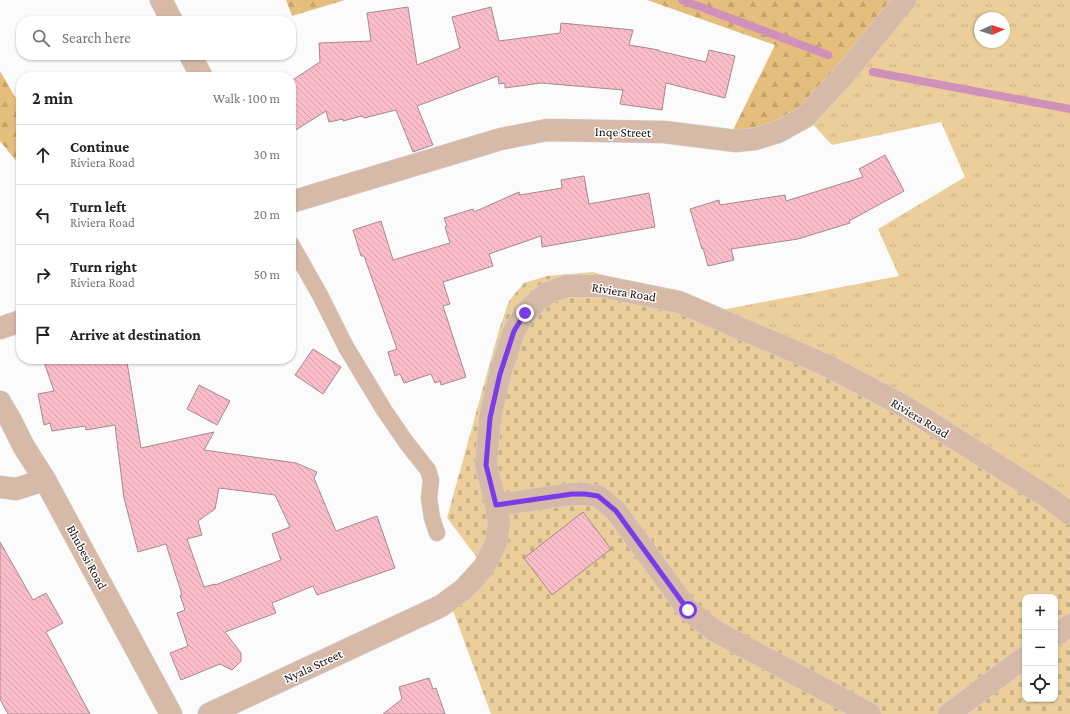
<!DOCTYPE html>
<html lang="en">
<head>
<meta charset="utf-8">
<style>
  body { margin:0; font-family:"Crimson Pro",serif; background:#f6f6f6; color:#202124 }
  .controls { position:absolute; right:12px; bottom:12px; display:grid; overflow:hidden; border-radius:8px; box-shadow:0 1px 3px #0004 }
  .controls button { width:36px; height:36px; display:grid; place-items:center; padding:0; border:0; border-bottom:1px solid #e0e0e0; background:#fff; color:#202124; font:20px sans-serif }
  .compass { position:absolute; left:974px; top:12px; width:36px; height:36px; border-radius:50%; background:#fff; box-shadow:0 1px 3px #0004; rotate:87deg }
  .stop { position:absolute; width:12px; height:12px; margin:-9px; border:3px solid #7c3aed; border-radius:50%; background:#fff }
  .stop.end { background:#7c3aed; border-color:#fff; box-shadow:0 1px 4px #0008 }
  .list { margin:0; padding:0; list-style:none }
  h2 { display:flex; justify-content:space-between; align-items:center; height:52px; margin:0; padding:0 16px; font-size:17px }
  h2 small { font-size:13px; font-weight:400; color:#757577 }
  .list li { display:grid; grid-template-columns:26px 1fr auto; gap:12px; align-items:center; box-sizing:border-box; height:60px; padding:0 16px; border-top:1px solid #e0e0e0 }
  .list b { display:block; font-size:15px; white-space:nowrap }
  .list p { margin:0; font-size:13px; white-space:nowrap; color:#757577 }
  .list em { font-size:13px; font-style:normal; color:#757577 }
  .icon { flex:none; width:22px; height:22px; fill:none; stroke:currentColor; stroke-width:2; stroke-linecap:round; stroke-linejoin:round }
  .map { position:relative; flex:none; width:1070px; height:714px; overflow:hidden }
  .search { position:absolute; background:#fff; box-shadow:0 1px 3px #0004; left:16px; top:16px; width:280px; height:44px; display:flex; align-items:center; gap:10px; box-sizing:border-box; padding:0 14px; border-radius:16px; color:#757577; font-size:15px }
  .panel { position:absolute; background:#fff; box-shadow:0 1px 3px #0004; left:16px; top:72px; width:280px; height:292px; border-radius:16px }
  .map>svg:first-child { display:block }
</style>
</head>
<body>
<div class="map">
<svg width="1070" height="714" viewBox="0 0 1070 714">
  <defs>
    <pattern id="grass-tufts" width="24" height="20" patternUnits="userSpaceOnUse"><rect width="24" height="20" fill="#ecce9b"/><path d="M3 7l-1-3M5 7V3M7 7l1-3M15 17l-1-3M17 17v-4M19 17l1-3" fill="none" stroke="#cab084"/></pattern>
    <pattern id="forest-firs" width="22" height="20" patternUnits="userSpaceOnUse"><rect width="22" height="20" fill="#e5be7d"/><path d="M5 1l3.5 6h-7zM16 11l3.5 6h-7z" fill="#c4a26b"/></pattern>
    <pattern id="cemetery-stones" width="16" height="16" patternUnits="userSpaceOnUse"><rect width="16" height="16" fill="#ecce9b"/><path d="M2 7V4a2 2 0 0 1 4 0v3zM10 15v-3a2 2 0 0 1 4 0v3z" fill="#cab084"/></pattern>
    <pattern id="building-back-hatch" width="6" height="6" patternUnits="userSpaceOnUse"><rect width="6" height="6" fill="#fcbdca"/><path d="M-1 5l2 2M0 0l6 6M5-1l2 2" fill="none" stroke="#d7a1ac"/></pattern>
  </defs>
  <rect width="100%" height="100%" fill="#fbfbfb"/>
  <!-- grass -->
  <path fill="url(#grass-tufts)" fill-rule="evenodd" d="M903 0H1070V514L716 311 899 276 878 229 965 177 941 122 832 145 805 116ZM980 18H1004V42H980Z"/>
  <!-- forest -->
  <g fill="url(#forest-firs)">
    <path d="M286 0H345L292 16Z"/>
    <path d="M647 0H903L805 116 728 140 775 45Z"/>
    <path d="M0 71 21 107V167L0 141Z"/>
  </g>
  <!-- cemetery -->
  <path fill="url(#cemetery-stones)" fill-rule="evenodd" d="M593 272 716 310 1070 514V714H491L448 597 482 564 447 518 499 330 509 301 524 283 547 276ZM1025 597H1055V699H1025Z"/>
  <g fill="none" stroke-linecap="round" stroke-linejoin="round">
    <!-- stream -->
    <g stroke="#cf90ba" stroke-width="8">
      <path d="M682 0 828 55"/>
      <path d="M873 72 1070 109"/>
    </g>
  </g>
  <!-- building -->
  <g fill="url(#building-back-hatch)" stroke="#a6898e" fill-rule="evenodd">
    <path d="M408 7 417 65 460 48 452 17 491 7 499 41 560 33 561 23 633 30 629 45 659 50V51L706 62 709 50 735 56 725 98 666 83 662 110 620 104 623 90 541 83 505 88V83L499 84 498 76 417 106 433 145 413 152 396 110 364 118 362 116 343 121V119L329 122 326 111 291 133V81L320 62 319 43 371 41 367 13Z"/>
    <path d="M885 155 904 191 849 221 850 223 798 239 731 249 734 260 708 266 703 248 702 249 690 209 719 200 720 205 785 195 786 201 863 177 859 169Z"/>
    <path d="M584 176 589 204 649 193 655 227 542 247 541 236 489 254 493 266 443 282 450 304 443 306 466 377 441 385 440 381 435 383 431 374 404 383 400 374 395 376 388 352 397 349 364 256H361L353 230 381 221 393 260 450 243 445 227 447 226 444 218 473 209 474 212 519 192 520 195 562 188 561 180Z"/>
    <path d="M313 349 341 367 323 394 295 375Z"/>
    <path d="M43 359H114L116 364 127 362 141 448 214 432 204 450 296 463 317 472 314 478 336 531 377 516 395 568 317 595 313 586 272 603 276 613 225 632 241 653V661L232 670 220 664 181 680 170 653 188 646 177 613 185 610 180 595H182L166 544 138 552 124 498 115 425 86 430 85 426 52 431 50 423 44 425 38 394 54 391ZM219 488 275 495 290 527 272 534 281 560 215 585V584L204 587 187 539 202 535 198 521 215 509Z"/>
    <path d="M199 385 230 401 217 425 187 409Z"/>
    <path d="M583 512 611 549 552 595 524 558Z"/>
    <path d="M0 542 33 600 46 593 63 623 46 632 90 714H8L0 699Z"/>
    <path d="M429 678 433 689 436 688 445 714H383L402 699 399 687Z"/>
  </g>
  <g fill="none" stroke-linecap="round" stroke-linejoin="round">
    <!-- lane casing -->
    <g stroke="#d7d5d5" stroke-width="17">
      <path id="lane" d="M291 244 320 295 346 347 384 410 406 442 428 470 431 480 429 498 432 518 437 533"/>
    </g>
    <!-- street casing -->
    <g stroke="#d7d5d5" stroke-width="23">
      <g id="street">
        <path d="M161 0 172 21"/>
        <path d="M190 55 202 77"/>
        <path d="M291 202 501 139 547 130 664 132 736 141 755 139 778 132 805 117 843 76 905 0"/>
        <path d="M0 328 21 321"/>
        <path d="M0 402 10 419 24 447 45 480 171 714"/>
        <path d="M0 487 16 489 45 480"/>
        <path d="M1055 636 1070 625"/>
        <path d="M209 714 441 606 464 589 484 567 496 543 499 523 496 505"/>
        <path d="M870 714 715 631 688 610 616 511 598 496 585 494H572L496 505 486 465 490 418 500 374 514 331 525 313 537 301 550 292 567 286H600L679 302 826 365 904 406 1052 500 1070 514"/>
        <path d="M949 714 1025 657"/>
      </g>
    </g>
    <!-- lane -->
    <use href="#lane" stroke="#d6b9a6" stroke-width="16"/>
    <!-- street -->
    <use href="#street" stroke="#d6b9a6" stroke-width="22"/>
  </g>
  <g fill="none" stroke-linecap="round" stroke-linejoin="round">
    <!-- route -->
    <path stroke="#7c3aed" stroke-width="5" d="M525 313 514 331 500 374 490 418 486 465 496 505 572 494H585L598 496 616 511 688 610"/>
  </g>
  <g text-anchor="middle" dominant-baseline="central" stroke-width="3" stroke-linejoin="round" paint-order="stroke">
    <!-- street labels -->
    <g font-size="13" fill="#1b100f" stroke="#fff">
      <text transform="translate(623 132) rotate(1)">Inqe Street</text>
      <text transform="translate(624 292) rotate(9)">Riviera Road</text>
      <text transform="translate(920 418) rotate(31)">Riviera Road</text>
      <text transform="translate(87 557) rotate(62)">Bhubesi Road</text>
      <text transform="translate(313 666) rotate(-25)">Nyala Street</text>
    </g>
  </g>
</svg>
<div class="controls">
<button>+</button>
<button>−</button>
<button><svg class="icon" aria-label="locate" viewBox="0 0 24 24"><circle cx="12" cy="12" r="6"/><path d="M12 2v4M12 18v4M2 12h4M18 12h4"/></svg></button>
</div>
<svg class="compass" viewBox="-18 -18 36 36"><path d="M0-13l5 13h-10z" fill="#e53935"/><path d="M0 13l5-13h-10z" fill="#757577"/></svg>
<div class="stop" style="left:688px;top:610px"></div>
<div class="stop end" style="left:525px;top:313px"></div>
<div class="search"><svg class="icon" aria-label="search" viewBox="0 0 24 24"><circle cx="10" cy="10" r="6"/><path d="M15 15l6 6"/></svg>Search here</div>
<section class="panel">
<h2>2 min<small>Walk · 100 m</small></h2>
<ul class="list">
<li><svg class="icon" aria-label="ahead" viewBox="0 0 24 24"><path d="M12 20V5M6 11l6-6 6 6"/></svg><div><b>Continue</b><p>Riviera Road</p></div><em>30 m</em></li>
<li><svg class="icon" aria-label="left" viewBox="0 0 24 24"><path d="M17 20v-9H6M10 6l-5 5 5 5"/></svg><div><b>Turn left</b><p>Riviera Road</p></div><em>20 m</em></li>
<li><svg class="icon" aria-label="right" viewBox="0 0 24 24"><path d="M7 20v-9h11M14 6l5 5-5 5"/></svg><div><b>Turn right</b><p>Riviera Road</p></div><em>50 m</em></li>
<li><svg class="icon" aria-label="arrive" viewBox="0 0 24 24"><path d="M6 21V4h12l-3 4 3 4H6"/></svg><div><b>Arrive at destination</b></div></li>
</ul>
</section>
</div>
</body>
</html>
